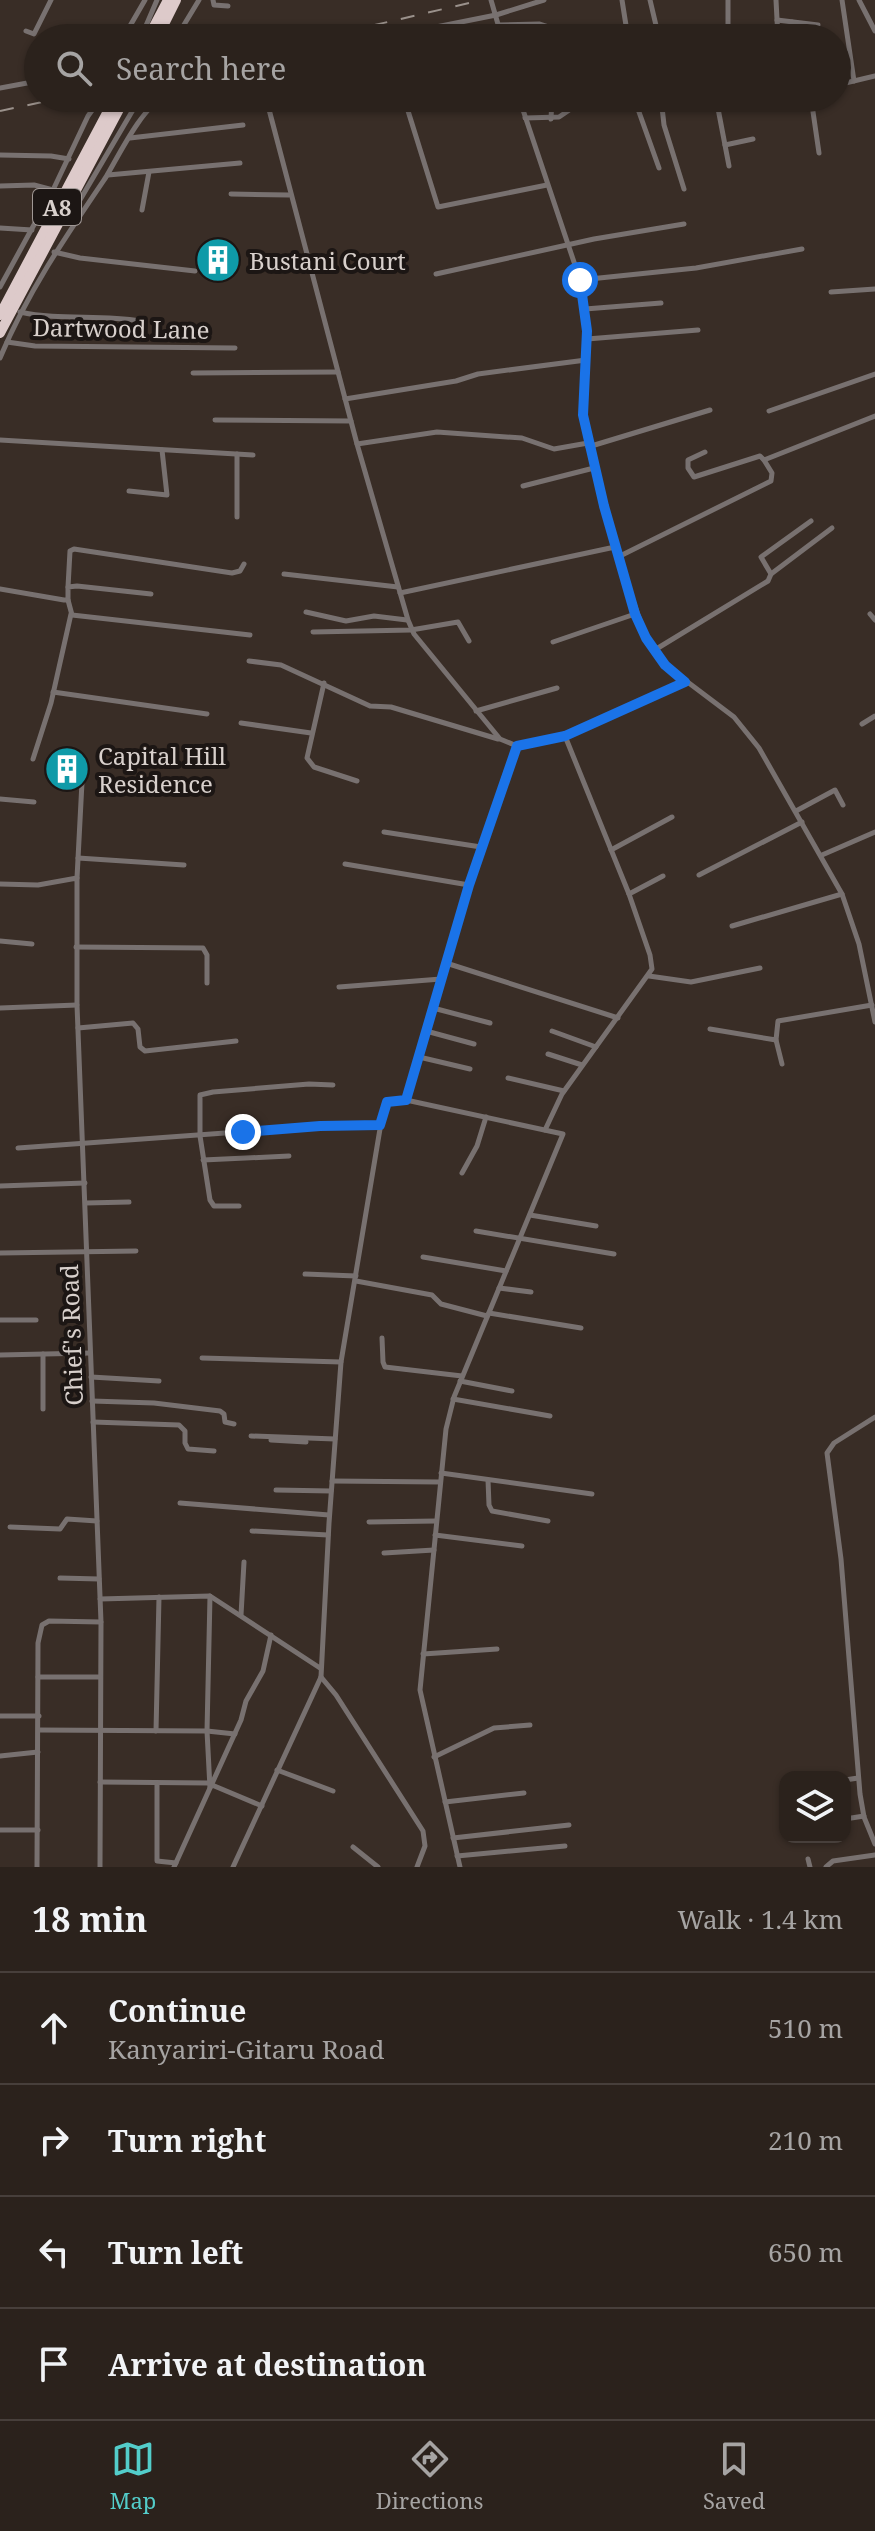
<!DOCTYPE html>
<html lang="en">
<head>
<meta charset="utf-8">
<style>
  body { margin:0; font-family:"Noto Serif",serif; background:#332a25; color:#f1f3f6 }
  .controls { position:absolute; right:24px; bottom:24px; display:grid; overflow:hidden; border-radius:16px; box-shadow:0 2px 6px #0004 }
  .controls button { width:72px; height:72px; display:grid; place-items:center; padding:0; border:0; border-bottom:2px solid #473f3b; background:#2b221c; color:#f1f3f6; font:40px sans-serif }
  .stop { position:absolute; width:24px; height:24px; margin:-18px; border:6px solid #1a73e8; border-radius:50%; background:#fff }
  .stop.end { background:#1a73e8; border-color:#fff; box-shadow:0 2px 8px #0008 }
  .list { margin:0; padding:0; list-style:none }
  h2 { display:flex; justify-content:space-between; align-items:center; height:104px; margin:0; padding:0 32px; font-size:34px }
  h2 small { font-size:26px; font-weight:400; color:#a6a4a3 }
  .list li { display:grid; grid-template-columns:52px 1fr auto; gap:24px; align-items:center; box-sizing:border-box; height:112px; padding:0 32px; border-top:2px solid #473f3b }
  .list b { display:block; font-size:30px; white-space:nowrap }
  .list p { margin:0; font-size:26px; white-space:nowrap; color:#a6a4a3 }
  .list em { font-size:26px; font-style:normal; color:#a6a4a3 }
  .icon { flex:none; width:44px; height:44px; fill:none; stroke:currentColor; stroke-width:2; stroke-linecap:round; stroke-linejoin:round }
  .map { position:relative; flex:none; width:875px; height:1867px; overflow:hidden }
  .search { position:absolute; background:#2b221c; box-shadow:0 2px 6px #0004; left:24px; right:24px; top:24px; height:88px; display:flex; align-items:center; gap:20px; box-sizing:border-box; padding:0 28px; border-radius:44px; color:#a6a4a3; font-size:30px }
  .sheet { height:552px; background:#2b221c }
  nav { display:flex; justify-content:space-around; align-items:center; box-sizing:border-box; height:112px; border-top:2px solid #473f3b; background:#2b221c; font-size:22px; color:#a6a4a3 }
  nav a { display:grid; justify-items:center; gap:4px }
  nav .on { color:#53cdca }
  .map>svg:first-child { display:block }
</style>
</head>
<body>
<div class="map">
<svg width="875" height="1867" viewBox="0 0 875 1867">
  <rect width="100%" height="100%" fill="#392d26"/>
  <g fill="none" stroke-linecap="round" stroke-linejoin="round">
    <!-- street -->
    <g stroke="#787170" stroke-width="5">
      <path d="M213 0 214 5 228 6"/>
      <path d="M491 0 502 38"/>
      <path d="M622 0 628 38"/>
      <path d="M650 0 659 38"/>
      <path d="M728 0V38"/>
      <path d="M776 0 778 38"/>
      <path d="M842 0 854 81"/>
      <path d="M859 0 875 31"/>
      <path d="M777 20 818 25"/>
      <path d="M792 22 793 38"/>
      <path d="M499 25 539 24 582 38"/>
      <path d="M728 27 778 33"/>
      <path d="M26 31 34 34 51 0"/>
      <path d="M146 37 145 28 157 0"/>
      <path d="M123 38 145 0"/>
      <path d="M176 38 199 0"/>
      <path d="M381 38 496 15 544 0"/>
      <path d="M837 85 875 76"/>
      <path d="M0 88 38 81"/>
      <path d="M266 98 357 444 408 620 414 634 500 739 517 746 565 736 685 682"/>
      <path d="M404 98 438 207 547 185"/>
      <path d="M519 98 580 280 587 331 583 415 585 431 618 557 646 638 665 665 734 717 759 748 842 894 859 944 875 1022"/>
      <path d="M634 98 659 168"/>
      <path d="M661 98 664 125 684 189"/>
      <path d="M716 98 729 166"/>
      <path d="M811 98 819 153"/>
      <path d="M525 118 559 117 587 98"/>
      <path d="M551 119 552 98"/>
      <path d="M130 138 243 125"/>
      <path d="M725 145 753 139"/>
      <path d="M0 155 51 156 69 159"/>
      <path d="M108 175 240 163"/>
      <path d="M0 186 34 185 53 190"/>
      <path d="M231 194 289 195"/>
      <path d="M142 210 149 172"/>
      <path d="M66 215 77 205 140 98"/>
      <path d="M0 228 32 230"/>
      <path d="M54 252 80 258 195 271"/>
      <path d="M436 274 594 239 684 224"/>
      <path d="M580 280 696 268 802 249"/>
      <path d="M0 287 53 190 88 116 101 98"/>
      <path d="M831 292 875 289"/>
      <path d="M585 309 661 303"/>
      <path d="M20 312C60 321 100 314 140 321"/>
      <path d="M587 339 698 330"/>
      <path d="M7 342 35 346 235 348"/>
      <path d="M0 358C27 293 66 236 106 177 118 157 143 105 164 98"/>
      <path d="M193 373 338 372"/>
      <path d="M345 399 456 381 478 374 586 360"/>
      <path d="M769 411 875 374"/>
      <path d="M215 420 351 421"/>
      <path d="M0 440 253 455"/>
      <path d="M357 444 437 432 522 438 554 449 588 443"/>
      <path d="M588 447 710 410"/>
      <path d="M705 452 688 460V468L694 477 760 456 764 460 875 416"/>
      <path d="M237 454V517"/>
      <path d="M523 486 594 468"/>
      <path d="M129 491 167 495 162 450"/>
      <path d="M618 557 771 481 772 473 764 460"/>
      <path d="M284 574 398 587"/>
      <path d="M771 574 832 528"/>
      <path d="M68 587 70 551 74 549 232 573 240 571 244 564"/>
      <path d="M0 589 64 600H68V587L77 586 151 594"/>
      <path d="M400 593 615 547"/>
      <path d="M68 600 72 615 250 635"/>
      <path d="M306 612 346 621 374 616 407 620"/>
      <path d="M870 614 875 620"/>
      <path d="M313 632 411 630 458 622 469 641"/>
      <path d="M553 642 635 614"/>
      <path d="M653 651 768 581 771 574 761 557 811 521"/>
      <path d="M249 661 281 665 370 706 391 707 498 739"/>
      <path d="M324 683 307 758 314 767 357 781"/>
      <path d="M53 692 207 714"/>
      <path d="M476 711 557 688"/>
      <path d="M241 723 311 733"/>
      <path d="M862 724 875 716"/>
      <path d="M33 759 51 703 71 614"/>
      <path d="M0 799 34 802"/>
      <path d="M796 811 835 790 843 805"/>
      <path d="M384 832 481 847"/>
      <path d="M611 850 672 817"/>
      <path d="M822 855 875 832"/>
      <path d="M78 858 184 865"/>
      <path d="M345 864 469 885"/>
      <path d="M699 875 802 822"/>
      <path d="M77 878 83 763"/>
      <path d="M0 884 38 885 77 878V1005L101 1622 100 1867"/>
      <path d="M629 894 663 876"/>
      <path d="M732 926 842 894"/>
      <path d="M0 941 32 944"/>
      <path d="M76 947 203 948 207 955V983"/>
      <path d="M446 963 618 1018"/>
      <path d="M649 976 691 982 760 968"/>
      <path d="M339 987 441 979"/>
      <path d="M0 1008 77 1005"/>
      <path d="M433 1008 490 1023"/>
      <path d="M78 1028 133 1023 138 1029 140 1047 145 1051 236 1041"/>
      <path d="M710 1029 776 1040 778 1021 872 1005"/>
      <path d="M426 1031 474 1044"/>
      <path d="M552 1031 596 1047"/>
      <path d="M776 1040 782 1064"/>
      <path d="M548 1054 582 1065"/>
      <path d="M419 1057 470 1069"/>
      <path d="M508 1078 564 1091"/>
      <path d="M406 1100 563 1134 454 1397 446 1429 420 1690 460 1867"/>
      <path d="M545 1130 562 1094 652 969 650 955 629 894 565 736"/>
      <path d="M18 1148 320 1126 380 1125"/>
      <path d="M203 1160 289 1156"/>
      <path d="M462 1173 477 1146 486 1117"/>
      <path d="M0 1186 85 1183"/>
      <path d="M86 1203 129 1202"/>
      <path d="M239 1206H214L210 1200 200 1136V1095L213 1092 309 1084 333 1085"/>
      <path d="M530 1215 596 1226"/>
      <path d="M476 1231 614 1254"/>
      <path d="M0 1253 136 1251"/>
      <path d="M423 1257 506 1271"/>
      <path d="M305 1274 356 1276"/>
      <path d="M356 1281 432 1295 441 1304 487 1316"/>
      <path d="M499 1288 531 1292"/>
      <path d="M489 1313 581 1328"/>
      <path d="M0 1320H36"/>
      <path d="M382 1338 383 1362 385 1367 462 1376"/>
      <path d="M43 1354V1409"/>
      <path d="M0 1355 90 1353"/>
      <path d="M202 1358 341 1362"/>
      <path d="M91 1377 159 1381"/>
      <path d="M460 1381 512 1391"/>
      <path d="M453 1399 550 1416"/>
      <path d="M92 1401 154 1403 220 1411 224 1414 225 1422 234 1424"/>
      <path d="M875 1417 834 1443 827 1453 841 1559 860 1794 864 1817 875 1844"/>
      <path d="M93 1422 179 1425 185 1431V1443L188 1449 214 1451"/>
      <path d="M251 1436 335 1439"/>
      <path d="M271 1440 306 1442"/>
      <path d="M441 1473 592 1494"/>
      <path d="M488 1480 489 1505 492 1511 548 1521"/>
      <path d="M332 1481 440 1482"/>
      <path d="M276 1490 331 1491"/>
      <path d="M180 1503 329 1515"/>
      <path d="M369 1522 436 1521"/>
      <path d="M10 1527 60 1529 67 1519 97 1521"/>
      <path d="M252 1531 328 1535"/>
      <path d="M435 1535 522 1546"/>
      <path d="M384 1553 434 1550"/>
      <path d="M60 1578 99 1579"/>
      <path d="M100 1599 210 1596 320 1668"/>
      <path d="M241 1615 244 1562"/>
      <path d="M423 1654 497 1649"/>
      <path d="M38 1677H100"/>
      <path d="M321 1677 336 1695 423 1831 425 1846 417 1867"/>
      <path d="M0 1716H39"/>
      <path d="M39 1730 207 1731 235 1734"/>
      <path d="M156 1731 159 1597"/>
      <path d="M0 1756 38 1752"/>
      <path d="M434 1757 494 1728 530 1725"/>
      <path d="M277 1770 333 1791"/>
      <path d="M845 1780 858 1778"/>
      <path d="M100 1782 209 1783"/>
      <path d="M157 1784V1861L176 1863"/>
      <path d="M212 1785 262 1806"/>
      <path d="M210 1788 207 1731 210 1596"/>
      <path d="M445 1802 524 1793"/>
      <path d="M845 1819 864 1816"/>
      <path d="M0 1830H38"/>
      <path d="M453 1838 569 1825"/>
      <path d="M353 1847 378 1867"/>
      <path d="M457 1856 565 1846"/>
      <path d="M808 1859 810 1867"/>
      <path d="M37 1867 38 1643 42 1625 49 1621 101 1622"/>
      <path d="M174 1867 241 1720 246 1701 263 1671 271 1635"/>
      <path d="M233 1867 321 1677 329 1523 341 1362 384 1105 391 1100H406L469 885 517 746"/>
      <path d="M826 1867 833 1861 875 1855"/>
    </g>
    <!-- highway -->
    <g stroke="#ddcaca" stroke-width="10">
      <path d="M148 38 168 0"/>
      <path d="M157 38 176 0"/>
      <path d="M0 315 115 98"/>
      <path d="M0 333 125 98"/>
    </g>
    <!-- rail -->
    <g stroke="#9a918b" stroke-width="2" stroke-dasharray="14 14" stroke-linecap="butt">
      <path d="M319 38 482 0"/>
      <path d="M0 111 61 98"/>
    </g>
  </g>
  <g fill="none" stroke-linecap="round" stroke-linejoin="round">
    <!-- route -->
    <path stroke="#1a73e8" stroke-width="10" d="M243 1132 320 1126 380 1125 387 1102 406 1100 469 885 517 746 565 736 685 682 665 665 646 638 635 614 604 506 583 415 587 331 580 280"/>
  </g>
  <!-- icons -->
  <defs>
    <g id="building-disc" transform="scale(2.3)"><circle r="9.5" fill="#0f9aa8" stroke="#1c1614"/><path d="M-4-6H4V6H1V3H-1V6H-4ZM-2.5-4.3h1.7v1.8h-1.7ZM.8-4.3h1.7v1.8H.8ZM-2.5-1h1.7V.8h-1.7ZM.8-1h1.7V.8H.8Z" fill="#fff"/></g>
  </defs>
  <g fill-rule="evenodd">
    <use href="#building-disc" x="218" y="260"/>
    <use href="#building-disc" x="67" y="769"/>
  </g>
  <g text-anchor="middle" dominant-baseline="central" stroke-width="8" stroke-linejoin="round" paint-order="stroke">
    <!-- shield labels -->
    <rect fill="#1c1614" stroke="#a09895" stroke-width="2" x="33" y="189" width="48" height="36" rx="6"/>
    <g font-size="22" font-weight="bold" fill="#d8d0cc">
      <text x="57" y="207">A8</text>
    </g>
    <!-- poi labels -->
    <g font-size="24" fill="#d8d0cc" stroke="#1c1614" text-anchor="start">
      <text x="249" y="260">Bustani Court</text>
      <text x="98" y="755">Capital Hill<tspan x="98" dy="28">Residence</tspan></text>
    </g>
    <!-- street labels -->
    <g font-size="24" fill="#d8d0cc" stroke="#1c1614">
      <text transform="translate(121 328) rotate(1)">Dartwood Lane</text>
      <text transform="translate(71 1335) rotate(-92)">Chief's Road</text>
    </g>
  </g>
</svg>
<div class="controls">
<button><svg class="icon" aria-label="layers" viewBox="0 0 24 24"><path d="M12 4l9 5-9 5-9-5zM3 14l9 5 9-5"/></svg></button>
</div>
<div class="stop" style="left:580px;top:280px"></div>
<div class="stop end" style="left:243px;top:1132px"></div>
<div class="search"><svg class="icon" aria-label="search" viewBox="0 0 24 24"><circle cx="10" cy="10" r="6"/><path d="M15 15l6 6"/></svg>Search here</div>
</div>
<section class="sheet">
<h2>18 min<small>Walk · 1.4 km</small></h2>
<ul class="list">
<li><svg class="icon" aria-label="ahead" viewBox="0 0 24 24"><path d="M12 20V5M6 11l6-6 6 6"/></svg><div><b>Continue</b><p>Kanyariri-Gitaru Road</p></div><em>510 m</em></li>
<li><svg class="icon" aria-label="right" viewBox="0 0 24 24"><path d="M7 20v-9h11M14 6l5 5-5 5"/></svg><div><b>Turn right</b></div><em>210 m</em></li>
<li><svg class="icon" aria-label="left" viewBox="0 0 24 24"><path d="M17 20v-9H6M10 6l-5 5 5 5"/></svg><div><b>Turn left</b></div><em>650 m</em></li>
<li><svg class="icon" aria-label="arrive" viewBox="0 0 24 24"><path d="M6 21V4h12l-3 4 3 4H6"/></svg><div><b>Arrive at destination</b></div></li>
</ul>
</section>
<nav>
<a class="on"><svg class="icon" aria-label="map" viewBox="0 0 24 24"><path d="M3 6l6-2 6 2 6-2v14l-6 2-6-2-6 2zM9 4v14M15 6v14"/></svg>Map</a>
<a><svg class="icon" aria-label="directions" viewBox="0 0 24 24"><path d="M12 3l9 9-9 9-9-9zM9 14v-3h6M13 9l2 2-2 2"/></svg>Directions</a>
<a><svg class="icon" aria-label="saved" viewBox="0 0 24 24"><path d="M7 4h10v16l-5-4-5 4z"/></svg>Saved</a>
</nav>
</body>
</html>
